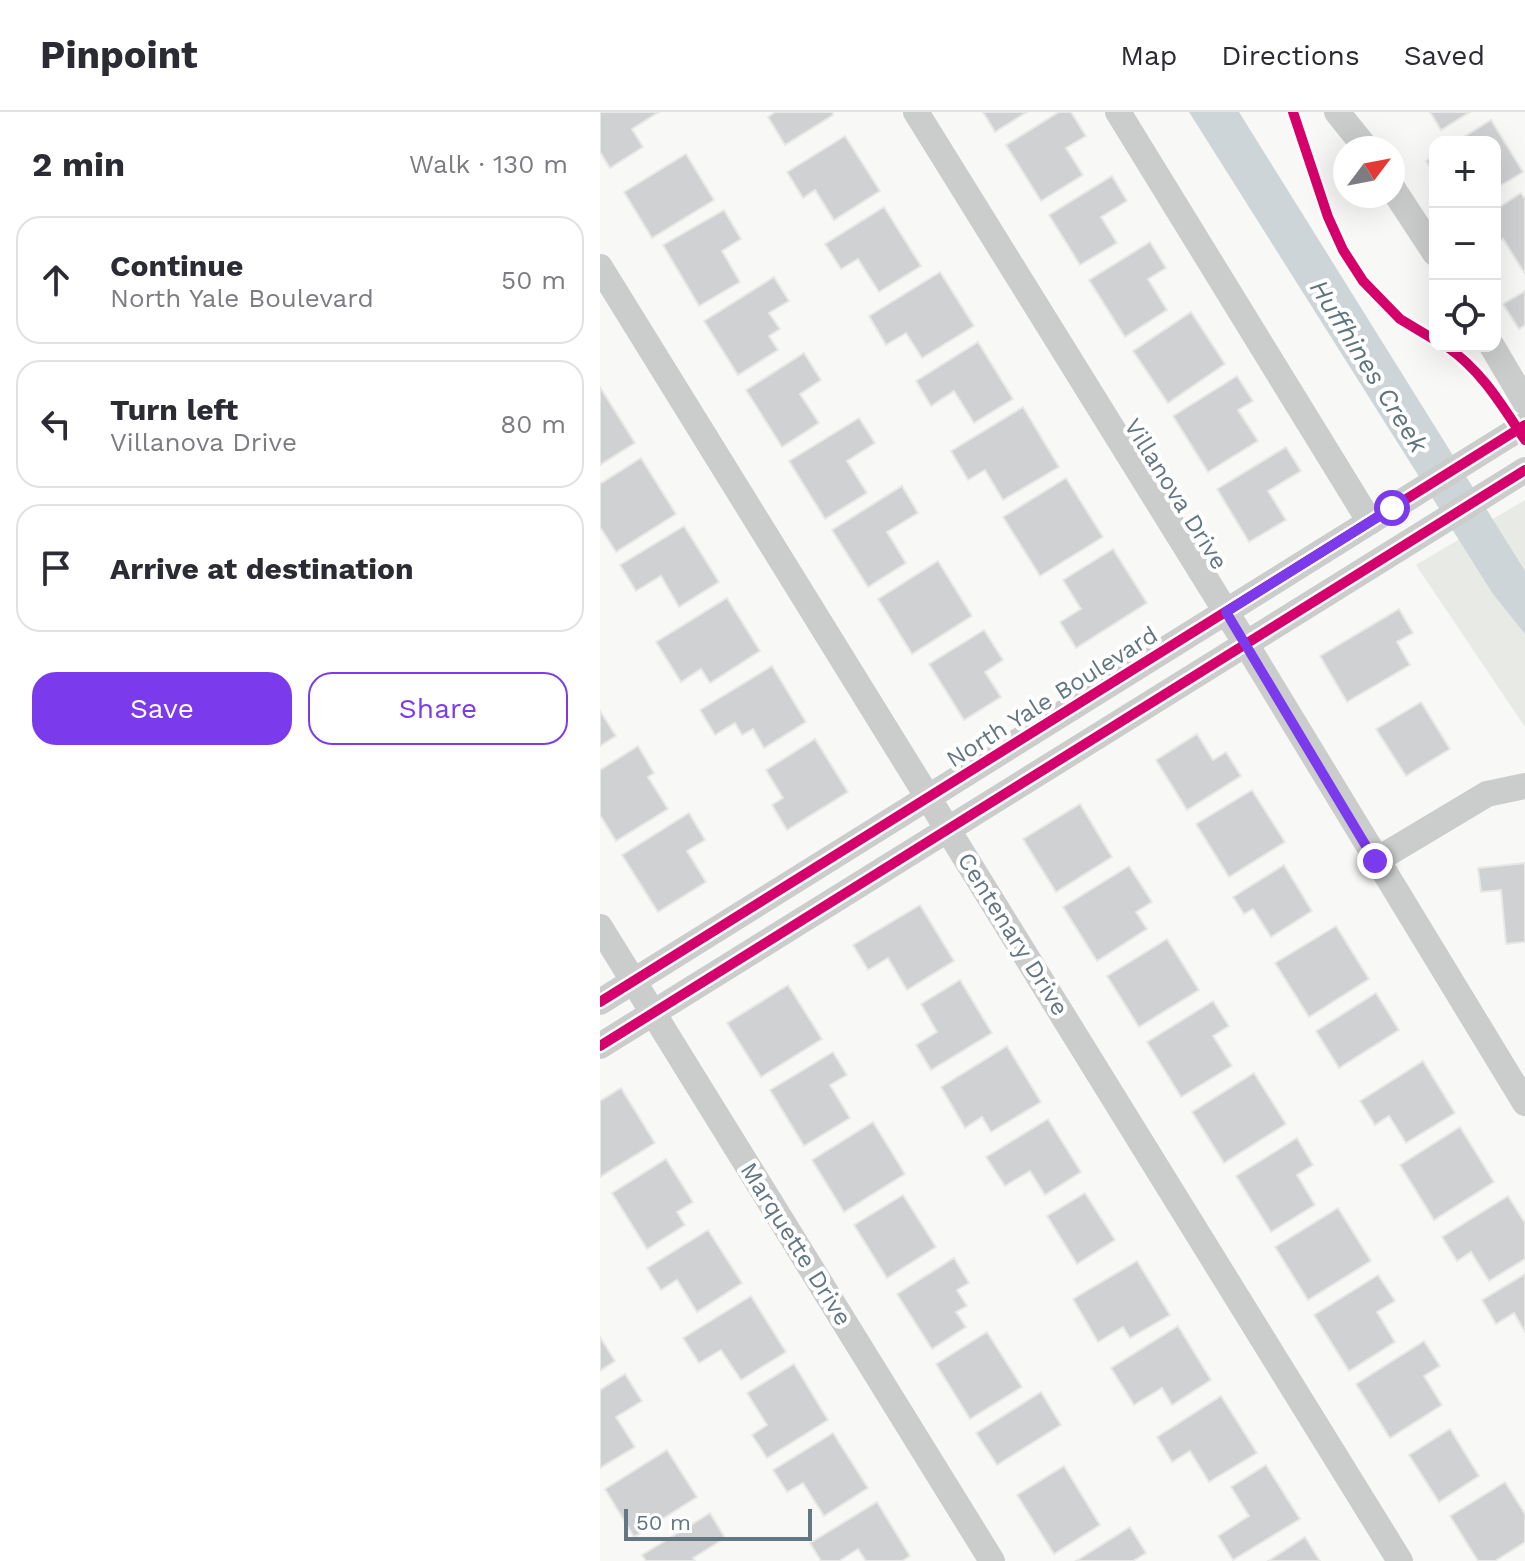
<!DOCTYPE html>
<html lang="en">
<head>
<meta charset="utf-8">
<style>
  body { margin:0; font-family:"Work Sans",sans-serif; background:#f2f2f3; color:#2b2b33 }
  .controls { position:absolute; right:24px; top:24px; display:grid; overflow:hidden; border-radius:16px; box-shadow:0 8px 32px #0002 }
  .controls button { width:72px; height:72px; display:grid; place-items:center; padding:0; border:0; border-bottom:2px solid #e1e1e2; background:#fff; color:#2b2b33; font:40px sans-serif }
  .compass { position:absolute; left:733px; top:24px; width:72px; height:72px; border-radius:50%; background:#fff; box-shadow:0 8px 32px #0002; rotate:58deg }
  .scale { position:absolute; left:24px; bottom:20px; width:188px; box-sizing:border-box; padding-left:8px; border:4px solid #647681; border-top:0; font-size:22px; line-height:28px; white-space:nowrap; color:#647681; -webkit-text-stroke:6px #fff; paint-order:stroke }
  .stop { position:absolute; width:24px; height:24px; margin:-18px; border:6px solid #7c3aed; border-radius:50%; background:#fff }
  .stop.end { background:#7c3aed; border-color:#fff; box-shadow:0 2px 8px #0008 }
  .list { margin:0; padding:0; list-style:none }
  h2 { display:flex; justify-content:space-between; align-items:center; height:104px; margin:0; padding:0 32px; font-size:34px }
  h2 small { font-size:26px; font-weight:400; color:#7c7c81 }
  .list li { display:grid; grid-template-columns:52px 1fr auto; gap:24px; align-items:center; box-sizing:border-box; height:128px; margin:0 16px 16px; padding:0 16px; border:2px solid #e1e1e2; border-radius:24px }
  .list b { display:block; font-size:30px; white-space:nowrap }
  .list p { margin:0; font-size:26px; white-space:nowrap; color:#7c7c81 }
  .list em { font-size:26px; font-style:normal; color:#7c7c81 }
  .actions { display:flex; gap:16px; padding:24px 32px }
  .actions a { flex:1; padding:18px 0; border:2px solid #7c3aed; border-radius:24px; text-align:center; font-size:28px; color:#7c3aed }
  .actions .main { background:#7c3aed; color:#fff }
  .icon { flex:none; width:44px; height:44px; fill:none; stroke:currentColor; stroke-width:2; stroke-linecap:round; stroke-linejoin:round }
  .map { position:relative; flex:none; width:925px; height:1449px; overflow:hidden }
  header { display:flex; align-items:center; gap:48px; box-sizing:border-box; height:112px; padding:0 40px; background:#fff; border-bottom:2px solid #e1e1e2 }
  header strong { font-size:38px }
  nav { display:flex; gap:44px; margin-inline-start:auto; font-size:28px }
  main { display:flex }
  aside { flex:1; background:#fff }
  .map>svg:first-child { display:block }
</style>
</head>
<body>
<header>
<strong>Pinpoint</strong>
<nav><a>Map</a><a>Directions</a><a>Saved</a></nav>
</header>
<main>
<aside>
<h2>2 min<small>Walk · 130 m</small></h2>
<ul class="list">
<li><svg class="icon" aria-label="ahead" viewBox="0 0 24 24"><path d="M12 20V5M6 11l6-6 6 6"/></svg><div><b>Continue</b><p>North Yale Boulevard</p></div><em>50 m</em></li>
<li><svg class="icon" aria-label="left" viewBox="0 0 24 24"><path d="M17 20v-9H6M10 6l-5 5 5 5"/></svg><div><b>Turn left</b><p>Villanova Drive</p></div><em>80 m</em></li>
<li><svg class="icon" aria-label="arrive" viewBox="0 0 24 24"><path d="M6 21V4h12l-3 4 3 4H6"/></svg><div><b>Arrive at destination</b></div></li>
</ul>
<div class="actions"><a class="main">Save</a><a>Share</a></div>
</aside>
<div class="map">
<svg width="925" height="1449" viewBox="0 0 925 1449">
  <rect width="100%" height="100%" fill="#f8f8f7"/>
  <!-- green -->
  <path fill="#e7eae5" d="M925 388V615L816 453Z"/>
  <!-- water -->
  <path fill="#cdd5d8" d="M589 0H639L925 459V522L893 482Z"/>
  <!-- building -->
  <g fill="#cfd1d2" stroke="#e8e8e7" stroke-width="2">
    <path d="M0 0H59L32 17 43 35 10 56 0 40Z"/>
    <path d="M175 0H232L233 3 185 33 168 5Z"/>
    <path d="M383 0H427L395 20Z"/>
    <path d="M459 0H471L486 24 466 36 483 63 441 89 406 33Z"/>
    <path d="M830 0H870L841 18Z"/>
    <path d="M891 8 923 60 895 77V30H856Z"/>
    <path d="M245 24 280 79 234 108 215 78 203 86 187 60Z"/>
    <path d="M86 42 114 88 52 126 24 80Z"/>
    <path d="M835 43V63L826 49Z"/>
    <path d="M512 64 527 89 501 105 517 131 480 153 449 103Z"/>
    <path d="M921 81 925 87V162L903 127 895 132V98Z"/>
    <path d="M284 95 321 154 279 180 258 147 241 157 225 132Z"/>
    <path d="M124 98 141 127 122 139 140 170 99 194 63 133Z"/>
    <path d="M550 130 566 156 548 167 567 198 525 225 489 168Z"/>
    <path d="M340 160 374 214 322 246 306 221 286 233 269 204Z"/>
    <path d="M174 165 189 189 169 201 180 217 169 224 178 238 138 263 104 209Z"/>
    <path d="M925 179V213L919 217 903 192Z"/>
    <path d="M591 200 625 252 568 291 533 239Z"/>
    <path d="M378 230 413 287 374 311 354 279 331 294 316 269Z"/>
    <path d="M204 241 221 268 200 282 219 311 182 335 146 278Z"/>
    <path d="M637 264 653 289 638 298 658 329 608 360 573 304Z"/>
    <path d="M0 275 35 331 0 353Z"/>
    <path d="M423 295 459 355 403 388 385 358 368 368 351 339Z"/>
    <path d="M259 306 275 331 247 349 267 381 225 407 189 349Z"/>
    <path d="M686 335 701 359 668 379 686 408 649 430 617 377Z"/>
    <path d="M41 346 76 402 16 440 0 415V372Z"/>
    <path d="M466 366 503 425 440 464 403 405Z"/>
    <path d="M302 374 318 401 287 420 306 451 268 475 232 418Z"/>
    <path d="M84 414 119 470 79 495 61 464 36 479 20 453Z"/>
    <path d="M513 437 547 491 476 536 460 510 481 497 463 468Z"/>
    <path d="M338 449 372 504 312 542 278 487Z"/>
    <path d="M127 486 160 539 110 571 101 557 81 570 56 530Z"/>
    <path d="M799 497 813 521 797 530 810 553 747 590 720 544Z"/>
    <path d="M384 518 403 548 385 560 401 585 364 608 329 552Z"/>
    <path d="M172 554 206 610 164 636 153 617 142 623 135 611 115 623 100 598Z"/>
    <path d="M821 590 850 637 806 664 776 617Z"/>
    <path d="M0 599 16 624 0 634Z"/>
    <path d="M597 622 613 648 626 640 641 664 587 698 556 648Z"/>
    <path d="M215 627 248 680 187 718 172 693 183 686 166 658Z"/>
    <path d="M38 634 54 661 48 665 68 697 16 729 0 703V658Z"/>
    <path d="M652 678 685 730 629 765 596 712Z"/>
    <path d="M480 692 512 745 456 780 423 727Z"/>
    <path d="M89 701 105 728 87 739 106 770 58 800 22 743Z"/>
    <path d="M925 751V830L906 832 901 778 881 780 878 756Z"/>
    <path d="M684 753 712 799 671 825 653 797 644 802 633 785Z"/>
    <path d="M529 754 552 790 536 800 547 817 497 849 463 795Z"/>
    <path d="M320 793 354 849 307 878 288 846 268 858 253 833Z"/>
    <path d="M736 814 769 867 709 905 675 851Z"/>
    <path d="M567 827 599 878 539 915 507 864Z"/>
    <path d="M360 868 392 921 331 958 316 933 337 920 321 892Z"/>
    <path d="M188 873 222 927 161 965 127 911Z"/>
    <path d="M776 881 799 918 739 956 716 919Z"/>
    <path d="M613 889 629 914 613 924 632 954 581 985 547 930Z"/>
    <path d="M407 934 441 990 391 1020 382 1005 365 1016 341 975Z"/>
    <path d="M233 940 247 963 230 973 250 1006 204 1034 170 978Z"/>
    <path d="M823 949 855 1001 806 1031 789 1004 775 1013 760 989Z"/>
    <path d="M654 961 686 1012 624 1051 592 1000Z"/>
    <path d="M21 976 55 1031 0 1065V989Z"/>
    <path d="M448 1007 481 1060 445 1083 430 1059 405 1074 386 1045Z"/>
    <path d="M273 1010 305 1062 244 1100 212 1048Z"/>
    <path d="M860 1015 894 1070 834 1108 800 1053Z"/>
    <path d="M697 1026 713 1053 697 1063 715 1093 671 1120 636 1064Z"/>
    <path d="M66 1047 93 1090 77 1100 85 1113 47 1137 12 1081Z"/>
    <path d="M485 1081 515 1128 477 1152 447 1104Z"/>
    <path d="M303 1083 336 1135 287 1166 254 1113Z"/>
    <path d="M908 1084 925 1111V1147L889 1169 871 1140 857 1149 842 1125Z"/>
    <path d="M738 1096 771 1149 708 1188 675 1135Z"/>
    <path d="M108 1118 142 1171 97 1200 77 1168 61 1178 47 1156Z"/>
    <path d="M354 1146 369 1171 357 1178 367 1194 356 1200 366 1215 332 1237 297 1182Z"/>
    <path d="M537 1149 570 1203 530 1226 523 1215 498 1230 473 1187Z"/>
    <path d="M925 1162V1220L914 1201 896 1212 882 1188Z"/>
    <path d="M778 1163 795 1189 777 1200 795 1230 749 1259 714 1203Z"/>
    <path d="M151 1184 186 1240 141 1268 121 1238 99 1251 83 1226Z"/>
    <path d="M578 1214 611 1268 572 1293 562 1276 534 1293 511 1256Z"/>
    <path d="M387 1220 422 1275 370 1307 336 1252Z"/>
    <path d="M0 1225 15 1249 0 1259Z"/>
    <path d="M824 1229 840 1254 824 1264 842 1293 790 1326 756 1272Z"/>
    <path d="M194 1252 228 1308 167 1346 152 1323 167 1313 147 1281Z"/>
    <path d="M25 1262 42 1289 16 1305 35 1335 0 1356V1278Z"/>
    <path d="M441 1280 461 1313 397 1353 376 1321Z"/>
    <path d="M621 1284 657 1341 609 1370 590 1339 572 1350 557 1325Z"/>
    <path d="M850 1317 879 1364 839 1390 809 1343Z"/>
    <path d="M233 1321 268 1376 224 1404 203 1371 187 1380 173 1358Z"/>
    <path d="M67 1338 97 1385 34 1425 5 1377Z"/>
    <path d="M666 1353 700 1407 633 1448 618 1424 649 1404 631 1375Z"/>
    <path d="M464 1354 500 1413 454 1442 417 1383Z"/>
    <path d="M905 1370 925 1402V1430L895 1449H878L850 1404Z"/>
    <path d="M277 1390 310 1444 302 1449H266L258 1437 239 1449H221L210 1431Z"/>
    <path d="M110 1401 125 1426 93 1446 95 1449H46L42 1443Z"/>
    <path d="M530 1415 546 1441 533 1449H476Z"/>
    <path d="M705 1425 720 1449H668Z"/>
  </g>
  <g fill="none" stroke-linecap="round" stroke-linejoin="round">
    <!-- minor -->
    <g stroke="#cbcdcd" stroke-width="26">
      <path d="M316 0 646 532 925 991"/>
      <path d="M518 0 770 410"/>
      <path d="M737 0 766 36"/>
      <path d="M793 77 835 141"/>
      <path d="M0 155 800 1449"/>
      <path d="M892 234 925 290"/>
      <path d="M775 749 887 682 925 674"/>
      <path d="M0 815 392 1449"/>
      <path d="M0 890 925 313"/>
      <path d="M0 934 925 358"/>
    </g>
    <!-- cycleway casing -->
    <g stroke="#fff" stroke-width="15">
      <g id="cycleway">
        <path d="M693 0 728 105 743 138 763 169 800 207 835 228"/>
        <path d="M846 234C882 259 901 292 925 328"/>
        <path d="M0 890 925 313"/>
        <path d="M0 934 925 358"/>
      </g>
    </g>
    <!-- cycleway -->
    <use href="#cycleway" stroke="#d6006c" stroke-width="10"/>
  </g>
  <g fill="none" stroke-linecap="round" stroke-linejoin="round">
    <!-- route -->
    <path stroke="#7c3aed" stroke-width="10" d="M775 749 626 500 792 396"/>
  </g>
  <g text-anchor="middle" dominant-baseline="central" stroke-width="8" stroke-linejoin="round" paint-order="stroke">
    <!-- street labels -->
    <g font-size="24" fill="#647681" stroke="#fff">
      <text transform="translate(576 382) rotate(58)">Villanova Drive</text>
      <text transform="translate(452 585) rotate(-32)">North Yale Boulevard</text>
      <text transform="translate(413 822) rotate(58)">Centenary Drive</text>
      <text transform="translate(196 1132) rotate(58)">Marquette Drive</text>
    </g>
    <!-- water labels -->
    <g font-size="26" font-style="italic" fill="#5f757b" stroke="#fff">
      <text transform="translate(769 254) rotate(58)">Huffhines Creek</text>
    </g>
  </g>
</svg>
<div class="controls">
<button>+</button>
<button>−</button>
<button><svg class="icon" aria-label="locate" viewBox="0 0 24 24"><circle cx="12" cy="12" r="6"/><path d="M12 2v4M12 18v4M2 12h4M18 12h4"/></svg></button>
</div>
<svg class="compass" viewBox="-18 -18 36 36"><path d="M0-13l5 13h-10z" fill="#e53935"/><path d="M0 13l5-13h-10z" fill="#7c7c81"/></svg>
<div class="scale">50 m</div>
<div class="stop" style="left:792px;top:396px"></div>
<div class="stop end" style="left:775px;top:749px"></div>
</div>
</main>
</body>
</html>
